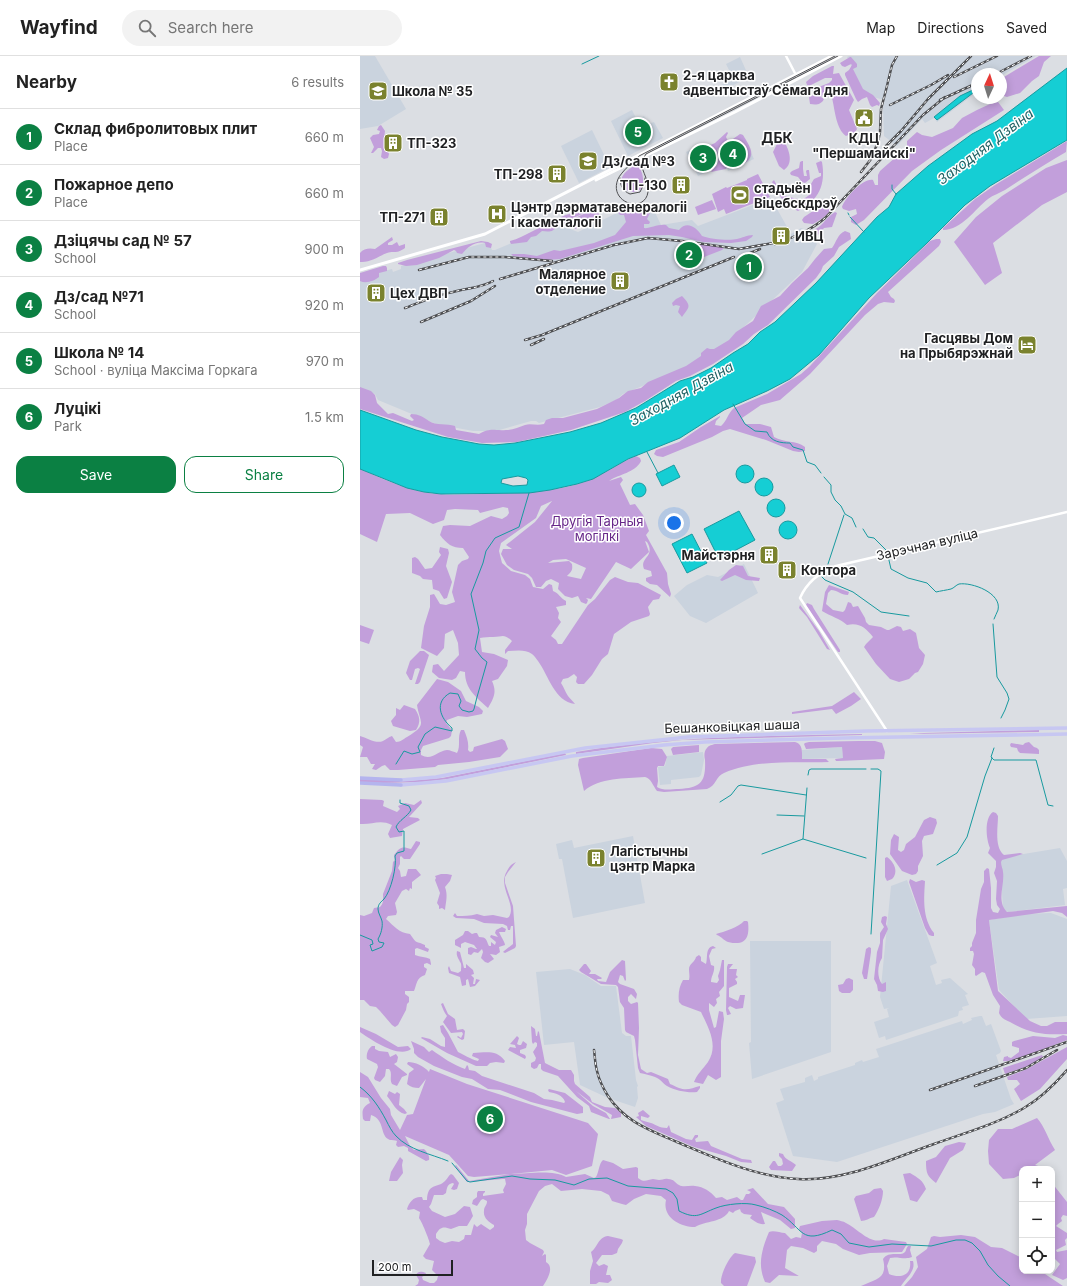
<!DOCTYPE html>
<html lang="en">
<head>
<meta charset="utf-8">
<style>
  body { margin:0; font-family:Inter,sans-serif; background:#f2f2f2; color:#222 }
  .controls { position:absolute; right:12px; bottom:12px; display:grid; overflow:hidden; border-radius:8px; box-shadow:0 2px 10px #0003 }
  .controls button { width:36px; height:36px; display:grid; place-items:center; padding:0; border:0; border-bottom:1px solid #e0e0e0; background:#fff; color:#222; font:20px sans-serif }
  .compass { position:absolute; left:611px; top:12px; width:36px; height:36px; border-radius:50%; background:#fff; box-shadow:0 2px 10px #0003; rotate:4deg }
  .scale { position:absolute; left:12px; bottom:10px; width:81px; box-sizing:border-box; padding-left:4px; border:2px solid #202123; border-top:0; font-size:11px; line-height:14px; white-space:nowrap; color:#202123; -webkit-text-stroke:3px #fff; paint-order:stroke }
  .you { position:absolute; left:314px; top:467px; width:14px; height:14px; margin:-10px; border:3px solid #fff; border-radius:50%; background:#1a73e8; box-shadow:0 0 0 6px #1a73e833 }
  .badge { display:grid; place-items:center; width:26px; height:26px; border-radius:50%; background:#0b8043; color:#fff; font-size:13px; font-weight:700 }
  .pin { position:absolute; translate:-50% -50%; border:2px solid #fff; box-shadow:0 1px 4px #0006 }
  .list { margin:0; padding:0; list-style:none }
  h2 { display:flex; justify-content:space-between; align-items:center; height:52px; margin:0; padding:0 16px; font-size:17px }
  h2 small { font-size:13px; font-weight:400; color:#767676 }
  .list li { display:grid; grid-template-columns:26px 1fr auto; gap:12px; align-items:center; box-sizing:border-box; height:56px; padding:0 16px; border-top:1px solid #e0e0e0 }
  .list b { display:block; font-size:15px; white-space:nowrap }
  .list p { margin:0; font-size:13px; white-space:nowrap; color:#767676 }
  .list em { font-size:13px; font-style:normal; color:#767676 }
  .actions { display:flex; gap:8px; padding:12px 16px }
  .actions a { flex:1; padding:9px 0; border:1px solid #0b8043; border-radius:12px; text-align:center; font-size:14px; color:#0b8043 }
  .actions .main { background:#0b8043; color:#fff }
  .icon { flex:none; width:22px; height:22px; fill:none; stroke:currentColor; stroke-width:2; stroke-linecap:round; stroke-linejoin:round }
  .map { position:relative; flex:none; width:707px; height:1230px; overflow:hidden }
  header { display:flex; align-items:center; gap:24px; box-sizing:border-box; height:56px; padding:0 20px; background:#fff; border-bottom:1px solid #e0e0e0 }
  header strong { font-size:19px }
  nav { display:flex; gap:22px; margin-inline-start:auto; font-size:14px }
  .search { width:280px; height:36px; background:#f2f2f2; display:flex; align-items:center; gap:10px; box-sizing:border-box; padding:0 14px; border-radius:22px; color:#767676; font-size:15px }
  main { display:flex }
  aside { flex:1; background:#fff }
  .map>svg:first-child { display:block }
</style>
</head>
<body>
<header>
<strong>Wayfind</strong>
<div class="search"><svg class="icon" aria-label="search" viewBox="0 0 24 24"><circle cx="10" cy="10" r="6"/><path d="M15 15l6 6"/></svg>Search here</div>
<nav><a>Map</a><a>Directions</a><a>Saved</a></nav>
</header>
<main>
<aside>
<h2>Nearby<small>6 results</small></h2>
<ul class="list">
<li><span class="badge">1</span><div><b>Склад фибролитовых плит</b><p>Place</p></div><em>660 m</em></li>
<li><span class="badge">2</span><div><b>Пожарное депо</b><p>Place</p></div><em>660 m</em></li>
<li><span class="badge">3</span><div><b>Дзіцячы сад № 57</b><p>School</p></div><em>900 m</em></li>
<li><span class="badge">4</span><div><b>Дз/сад №71</b><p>School</p></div><em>920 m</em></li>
<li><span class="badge">5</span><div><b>Школа № 14</b><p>School · вуліца Максіма Горкага</p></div><em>970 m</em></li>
<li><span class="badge">6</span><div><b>Луцікі</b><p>Park</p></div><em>1.5 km</em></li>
</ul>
<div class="actions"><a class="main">Save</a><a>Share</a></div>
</aside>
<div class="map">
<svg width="707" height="1230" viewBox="0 0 707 1230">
  <rect width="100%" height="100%" fill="#dbdee3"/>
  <!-- built -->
  <g fill="#cad3de">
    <path d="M0 0H15L46 53 18 70 0 73Z"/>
    <path d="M489 0H676L641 20V18H617V36L577 66 574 62 565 67 562 63 537 90 524 80 523 52 525 44 504 39 487 1Z"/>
    <path d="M380 1 389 21 360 36 357 31 365 27 361 18 369 14 366 8Z"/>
    <path d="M272 54 277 64 284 60 288 68 294 66 303 82 268 100 251 65Z"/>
    <path d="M232 74 250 111 219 127 201 90Z"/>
    <path d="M382 78 394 103 368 115 367 112 360 109 356 112 338 120 326 96 337 91V92L342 90 343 91 350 88 353 93Z"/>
    <path d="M411 142 431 178 441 172 447 174 457 188 442 216 370 284 328 311 263 338 256 344 240 351 179 367 176 365H171L136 375H113L76 368 18 344 15 338 0 332V221L32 213 33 216 41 213V210L125 187H129L132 194H135L197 168 218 176 263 154 270 157 292 150 301 169 332 164 338 170Z"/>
    <path d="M384 508 398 537 346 567 330 560 314 540 327 529 347 519 358 521Z"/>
    <path d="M482 691 483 702 442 703V694Z"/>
    <path d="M343 696 344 704 341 719 339 721 311 724V728L300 729 298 711 305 710 307 700Z"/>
    <path d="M273 780 285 847 213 862 202 803H199L196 788 212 784 214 792Z"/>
    <path d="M700 792 707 805V832L703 833 705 849 648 856 643 854 640 802Z"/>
    <path d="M547 824 577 907 570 910 576 929 582 927 581 924 590 922 608 938 605 939 609 949 602 951 603 954 599 955 598 960 526 984 525 980 519 982 514 966 529 961 527 953 529 952 524 953 520 941 531 830Z"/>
    <path d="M691 857 707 863V960L666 963 639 934 629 864 663 858Z"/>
    <path d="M390 885H471V996L392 1023 389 987 391 986Z"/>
    <path d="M210 913 225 919 241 930H256L262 977 266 980H271L276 1024 278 1030 277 1031 278 1042 275 1051 254 1044 251 1041 248 1042 220 1029 214 986 184 989 176 916Z"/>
    <path d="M620 960H622L626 970 631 968 641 995 640 997 636 999 651 1043 654 1048 635 1056 623 1058 477 1106 433 1100 416 1047 424 1044 420 1033 445 1026V1022L452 1019 454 1025 458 1023V1021L495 1009V1007L502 1004 503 1006 519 1001 516 993 602 965 603 968 612 964 611 962Z"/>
  </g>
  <!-- green -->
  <g fill="#c29fdb" fill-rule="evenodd">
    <path d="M679 0H691L684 6 679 20 672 25 660 37 647 41 641 39V28L644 21Z"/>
    <path d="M490 1H491L497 8V11L493 13 503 33 513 39 520 47 519 50 517 49 512 51 510 49 507 41 502 43 498 46 496 43 485 19V17L489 14 492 9 491 8 485 11 482 10 480 7Z"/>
    <path d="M472 10H474L473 18 479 17 480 19 494 44 489 54 497 73 495 76 486 80C476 73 475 54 472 42L462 39 461 41 464 43C461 49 456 49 450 48L449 41 454 39 456 32 469 27 472 24V22H465L449 30 447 29 446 26 453 20Z"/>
    <path d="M638 46 644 54 581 94 552 115 504 164 496 169 491 166V161L497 158 496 153 489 155 483 153 482 151C485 142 503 122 513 124L515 129H518V119L520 115 537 100 543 98 547 92V85L557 76 562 79 572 81 593 72 602 62 617 54 630 48Z"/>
    <path d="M21 69 25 75 24 83 29 98 28 102 24 103 21 101 22 95 21 92H18L13 97H11L14 91 10 82 13 79 19 78 20 75 17 74 19 70Z"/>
    <path d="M367 76 368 77 366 81 368 85C365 90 360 90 357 94L359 100 352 98 351 102 350 99 352 95 347 93 346 91 355 87Z"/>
    <path d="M380 78 383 79C390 91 398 100 382 109L370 108 366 113 351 116 352 114 357 109 359 102H361L364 107 381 102C382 94 375 93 371 88L373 83Z"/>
    <path d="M422 85H424C429 94 434 107 424 114L419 110 413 96 418 86Z"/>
    <path d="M707 85 706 96C685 108 665 121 645 134 640 137 633 139 628 143 615 153 602 174 583 174V172L615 143 635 129Z"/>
    <path d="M707 104V136L682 149 633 187 642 217 625 229 594 186 616 161 642 140 686 112Z"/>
    <path d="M442 105H443V113L444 120H447L446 115 447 114H449L450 123 445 127 442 126 438 121 431 119 430 117 432 115 439 112 440 106Z"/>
    <path d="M461 105 462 106C466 129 459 144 438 155L436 154 430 144 422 143 412 126 414 124 422 139 441 144C450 140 453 137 451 128L454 123 461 120V117H459L456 107Z"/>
    <path d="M278 108C280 112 283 118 283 123 286 151 236 128 278 108Z"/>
    <path d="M398 118 410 141 366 158 364 153 358 156 352 138 366 131 367 132 387 124V123Z"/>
    <path d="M465 143C481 153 461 163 453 168L444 167 442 164 444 161 453 155 462 144Z"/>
    <path d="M352 144 356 153 338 159 335 151Z"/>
    <path d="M230 148 233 149V153L211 163 205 168 200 167 202 166 201 161C206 158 211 158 216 157 220 155 224 150 230 148Z"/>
    <path d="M260 149 264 152H278L280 157 290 152 292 153 287 163 290 166 289 168H284V172C289 173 297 168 306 169L309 172 319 174C327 164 337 172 342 180 350 183 369 185 377 183 382 182 387 179 393 179L392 181 386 185 371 187 343 186 322 181 309 179 273 180 200 203 186 204 153 200 151 198H164L177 200 194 194 200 195 234 187 255 179 266 166 264 159H260L257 155 258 151Z"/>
    <path d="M236 152 241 162 215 173 211 164Z"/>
    <path d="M475 156 477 157 472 171 464 172 457 180 451 178V175C462 172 465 162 475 156Z"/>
    <path d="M195 167 197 170C194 176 189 176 182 175L176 180 171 181 167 186 151 188 150 186V185C166 181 179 169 195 167Z"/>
    <path d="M485 175 490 177 491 183 479 191 474 200 463 210 461 215 456 222 408 269 394 278 383 288 353 308 330 320 316 325 285 345 265 356 211 374 157 386 122 387 88 381 0 353V331L11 335 15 339 17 347 28 358 33 357 52 365 54 364 50 360 51 358C59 358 63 361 69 365 76 370 87 367 95 370L96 374 119 378C132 371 133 375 146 374 153 374 159 371 165 369 171 367 176 370 184 368L186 364 192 362H203L237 353 259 342 268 335 281 332 288 326 326 310 341 300V297L347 292 350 293H354L369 284 376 276 393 265 401 250 420 240 432 227 448 212 455 203 464 193 472 192C477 185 477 179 485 175Z"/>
    <path d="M32 181 33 184 28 187V189H32L37 186 39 190 45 188V192C35 199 35 194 27 197 19 200 10 207 0 206V197C4 192 10 192 15 193Z"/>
    <path d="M576 183H580L581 186 579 190 528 236 531 241 534 243 535 245 534 247 524 246 518 248 505 259 450 318 420 344 401 349 382 362 385 368H400L411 371 414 381C424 387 436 384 445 391V395L439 396 433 395 406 384 370 373 363 375 352 381 303 401 297 400 294 398 296 394 319 386 341 371 360 360V361L356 365 355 369 361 370C367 365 368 357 374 352L407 338 441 318 450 310 517 237 570 185Z"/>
    <path d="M121 185 128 186 132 188 131 192 126 191 125 187C115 185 108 191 102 198L97 197 96 195 94 194 79 202 57 209 46 210 38 208V207L47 204Z"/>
    <path d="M323 188 362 190 364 192 362 194 339 203 337 201 338 191 324 192 321 189Z"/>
    <path d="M23 210H26L27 212V215L19 217V221C14 225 6 228 0 225V217Z"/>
    <path d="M322 240C333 251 328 252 322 261L318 256 320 250 316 249 313 250 312 247 316 243Z"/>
    <path d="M276 400 280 402 281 405C275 417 259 418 249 425L261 421 263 424 260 428 270 449 275 448 283 459 289 475 286 479 307 517 308 528 311 538 310 541 297 529 290 528 286 525V522L292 520 291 515 284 513C279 501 296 501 287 486L285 485 289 496 271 513 256 506 231 543 226 542 228 544 227 547 226 548 221 546 218 540 212 542 205 540 198 533 199 527 191 523 186 525 181 531H176L172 522 168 518 154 514 147 509 141 498 143 493H152L146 489 175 466 192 445 181 450 176 462 141 487 139 495 142 507 151 515 165 519 170 523 173 531 183 533 189 528 192 529 193 535C199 537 200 542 206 545V549L196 551 199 557 198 562 201 566 191 580 196 584 198 588H202L228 549 235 543 250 524 255 521 268 526 278 527 301 539 299 543 293 544 288 551 290 558 289 560 271 566 254 578 248 598 242 603 232 619 224 628H218L216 626 217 621 214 618 208 622 203 623 201 627C204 631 205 636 208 640 210 643 213 645 215 648 194 645 189 620 178 605 176 603 175 600 172 598 165 593 156 595 148 595L145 598V594L152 585C143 577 143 581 133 581 129 581 124 581 120 582L122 596 134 598 148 604 147 610 138 623 132 625C137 636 134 642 128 652 116 641 105 633 105 616L100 615 96 622 92 624 79 622 72 616 73 609 78 608 84 615 99 599 98 587 93 574 85 578 84 592 77 600 61 592 64 570 70 551V539L74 538 80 548 86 549 95 546 92 536 98 509 102 505 108 503 109 501 103 492C92 492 87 488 80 479L83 470 90 469 110 470 131 460 142 463 147 460 149 457 148 452 143 451 120 457 118 454 95 453 87 454 84 464 73 468 50 457 26 458 17 486 0 478V413C21 422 41 431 63 436 83 440 104 438 124 438 160 437 193 437 227 425 244 419 258 407 276 400ZM206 503 226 512 221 523 207 520C211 516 213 515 212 508L209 505 188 507 193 504Z"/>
    <path d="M80 491 88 493 89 497 86 510 92 526 87 542 84 543 79 535 73 533 72 524 63 523 60 520 52 517V502L55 501 58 503 65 513 72 512 81 499 79 496Z"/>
    <path d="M376 509 383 510 388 520 400 522 399 525 386 524 375 519 362 525 360 524 369 514Z"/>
    <path d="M469 529 489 536 488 539C481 539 477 534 471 534L468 537 466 548 473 554 483 556 485 554 488 546 491 547 493 551 498 550 505 562 506 566 509 569 521 571 527 574H529L537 570 541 571 543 575 550 573 556 577 559 592 565 599 563 608 558 616 555 617 549 623 539 626 530 623 516 608 504 591 506 588 513 581C506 572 499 566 487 569 481 563 470 560 462 555L465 536Z"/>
    <path d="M447 547 452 549 454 553 480 594V596H478L446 549Z"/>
    <path d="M440 549 459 575 470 594 467 593 447 561 439 552Z"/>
    <path d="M0 569 14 574 9 588 0 585Z"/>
    <path d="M60 595H64L69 599 60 626 58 628H55L60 613 58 612 55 613 52 624H50L46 617 50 605Z"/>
    <path d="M77 623 88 626 101 635 106 645 119 651 123 655 122 658 107 661 98 660 87 664 86 667 92 674 91 680 89 682 63 690 61 694V699C72 705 77 695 87 694 90 694 94 696 97 697 101 690 97 681 101 674H104C107 681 109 687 108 694L110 696 113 695 114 691 142 683 145 685 148 693 140 701 109 706 78 709 75 711 38 714H30L25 709 22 710 16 714 12 713 15 708H11L7 701H0L3 691 0 689V680C7 682 16 688 23 685 27 683 28 681 32 680L36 686C41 686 43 683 47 681 68 668 60 668 57 649Z"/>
    <path d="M494 636 501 643 491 650 476 658 472 653 432 658V656L472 650Z"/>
    <path d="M44 649 55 653C60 661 61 666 56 674L50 675 33 670 31 665 36 659V652L40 654Z"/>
    <path d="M679 674V676L550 678 564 677Z"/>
    <path d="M502 678V679L322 684 293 687 216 698V696C311 680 407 680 502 678Z"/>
    <path d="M499 685H515L522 687 525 696 524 703 478 705H476L475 703 483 702 482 691 446 693 444 688 445 687 449 686Z"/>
    <path d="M435 686C443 688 442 696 442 703H466L469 706C437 707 395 703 364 717 356 720 356 730 347 733L304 736 297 735C293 730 291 722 285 721 264 723 240 721 224 735L218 709 219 703 223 702 291 692 302 693 307 701 304 710H298L297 712 298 725 297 731C303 735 312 733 319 733 341 732 346 726 345 704 344 700 344 695 347 692 349 689 352 689 355 688Z"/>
    <path d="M669 686 674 691 677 692 679 694V698L660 697 658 695 657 692 651 691 650 689 651 687 663 689 665 687Z"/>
    <path d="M339 689V696L313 699 311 693 313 691Z"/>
    <path d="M205 697 206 699 88 723 63 726 22 727 0 726V723L47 725 82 722Z"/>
    <path d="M0 743 22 744 24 745 23 750 37 756 40 753 38 750 45 747 54 749 61 744 62 747 49 761 58 762 60 764 43 773 42 780 30 782 28 778 32 769C20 763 12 769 0 768Z"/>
    <path d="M633 756 636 757 638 760C638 771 634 791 644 799L660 797 663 798 642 804 641 806C641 810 643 813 643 816 645 829 636 845 647 856L707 850V861L702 857 693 855 629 864 638 935 670 965 681 970H687L695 966H707V978C684 979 671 978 650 966 645 964 641 962 639 957L640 950 633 939 625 917 622 916 616 920 615 919V913L612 909 614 898 613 895H610V892L612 890V887L616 877V864L621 833 624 826V815L627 812 629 813 631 832V852L633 856 638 857 640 853 637 849 636 843 637 825 634 817 636 811V805L628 797 630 792C626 783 624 762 633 756Z"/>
    <path d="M570 761 576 763 577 767 573 778 564 780 562 785 563 800 558 810V815L556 818 552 819 542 815 530 798 531 784 534 778 539 781 538 794 541 796 544 794 546 788 555 781 564 764Z"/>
    <path d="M56 785 60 786V788L50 803H44L41 800 40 801V808L38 812 40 815 41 821 46 820 48 813H56L61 819 52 826V833L50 832 49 835 46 833 42 835 35 847 37 856 36 859 28 860 26 863C34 870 39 877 50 878 58 889 54 884 65 889V891L69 893 68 896 57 892 55 893V899C60 901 66 901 70 903L71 908V909L67 907 64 908V911L67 913 65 919C56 922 57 928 54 935H45V938L49 941V946L47 948 46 954 38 969 35 971 32 969 20 955 16 951 10 950 4 944H0V859L4 860 12 857 14 852 20 851C24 847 23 843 23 838L32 815 33 806 35 804 34 799C40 791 42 790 51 793Z"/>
    <path d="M527 801C534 806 539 816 532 823L527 825 525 821V802Z"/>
    <path d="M156 806 148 816 145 821V827L153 850 156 890 155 892 145 897 143 896 144 895 153 888V870H151L150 874H148L147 870 143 868 124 867 114 863 96 862 93 860 95 857 97 860C104 860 110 860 117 858L124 860 133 859 147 862 149 861C157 848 137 831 147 815 149 811 151 808 156 806Z"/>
    <path d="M81 818H87L92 819 90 825 85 831C88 839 86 845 85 854L82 852 79 853V850L77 847 80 837 75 824 76 822 75 820Z"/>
    <path d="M550 823 556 826 562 824 565 825C564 842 562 862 574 877V880H572L569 879 565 872 549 826Z"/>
    <path d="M525 860 527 861 526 868 528 873 523 884 522 902C517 909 517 922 522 928L526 926V935L523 936 518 935 517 929 514 923 517 896 520 887V877L524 871 521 866 522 861Z"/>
    <path d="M384 865H387L388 866C389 875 389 886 378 887 374 887 371 887 368 886 363 884 362 881 357 879L356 878C364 876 379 871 384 865Z"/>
    <path d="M142 871 146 873 145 876H139C141 881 145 886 145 889L139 891 140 896 136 899 130 898 134 903 128 907 125 906 121 902 123 896 122 893 118 897 114 896 111 899 108 898V892L111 891 116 893H117L114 889 105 886 101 888V892L95 889V884L103 879 105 875H108L112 878 115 877H117L119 881C127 881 126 884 129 890H131V886L135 889 136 886 130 881 131 879 138 881 135 877 136 874Z"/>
    <path d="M353 890 356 892 352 893 349 900 351 909 354 910C355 916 351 920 351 926L357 927 359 924 358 920 360 914 362 904H364V930L359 936 360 940 356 943 357 947 354 951 349 947V954L354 972 356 971 359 955 363 956 364 963 361 985V1021L356 1024 348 1019 343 1028 334 1026C337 1018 343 1013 348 1006 359 989 348 971 341 956L322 949 319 946C318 938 319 931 323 924H329C330 920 329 917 329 913 329 908 335 906 336 901L339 899 341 901V905L346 908C348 901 345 892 353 890Z"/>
    <path d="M509 891 511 892V896L507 923H504L502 917 506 893Z"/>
    <path d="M97 895 100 896 104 912H106V908L113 914 114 918 111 919 114 922 113 928H115L116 923 120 924 115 930 110 931 108 923 106 924V929L102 930 100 921 89 917 88 912 89 910 91 915 98 917 101 915C101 912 102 908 100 906 98 901 96 900 97 895Z"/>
    <path d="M262 904 265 905 266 924 265 925 263 920 260 919 258 926 260 928 274 933 277 938 276 943 271 938 268 941V945L271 948 277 946 278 947 279 972 278 999 281 1013 287 1017 291 1016 308 1023 310 1028C314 1029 315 1031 319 1032 327 1035 332 1032 340 1030V1032L337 1036C328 1037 316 1035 307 1030 303 1028 301 1023 295 1021 290 1019 285 1018 280 1017L278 1012 275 984 274 980 266 976 265 974 264 952 260 946 258 931 256 929 241 928 221 916 219 914 224 908H226L231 915 229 918H235L242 922 241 923H237L238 925 246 926 250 916Z"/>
    <path d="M368 908H373L369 913H377L376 919 378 921 375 923 377 926V928L369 932V941L378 945 380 939H385L383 952 376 953 370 950 368 952 371 958 368 959H367L366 954 367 911Z"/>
    <path d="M489 922 493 924V934L490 937H482L479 935 478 929 483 928 486 923Z"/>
    <path d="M83 947 88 958 95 963 97 974 103 973 105 975 104 983 102 984 97 981 98 980 101 982 103 978 102 976 91 977 83 966 87 960C84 956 83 953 81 948Z"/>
    <path d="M83 969 88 977 98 996C105 999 110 1003 118 1005L119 1003 112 1000 113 997C125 997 136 993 145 1005L144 1007 136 1006 130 1007 127 1010H116L87 997 61 982 62 981 70 983 81 990 85 991V982L81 976 80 970Z"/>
    <path d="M171 970 175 973 176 980H177L178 975 179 976 185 1007 199 1014H211L214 1019V1025L215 1028 230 1041 232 1046 245 1051 255 1052 261 1057V1061L251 1063 252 1059 233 1048 216 1035 233 1050 246 1057 250 1063H249L231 1056 229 1050 217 1041 198 1020 183 1015 181 1013V1008H179L177 1012 174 1013 171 1011V1007L175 1005 176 1002 173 996 177 990V987L175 986 173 988 172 986Z"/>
    <path d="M0 971 16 978 38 991 48 990 51 993C39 1003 10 983 0 976Z"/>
    <path d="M703 979 707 980V984C696 988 650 1008 643 1005L644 1001 648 1000V1001L651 1002 659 996V992L652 990V986L654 985 673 980 695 982Z"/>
    <path d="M157 980 159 982 157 988 159 989H161L163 985 167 988 166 992 160 994V997L165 999 166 1001 165 1003 148 994 150 991 156 992 155 989 150 988Z"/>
    <path d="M51 985 64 991 69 996 72 994C82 1001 93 1009 105 1013L107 1009 108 1010 109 1014 115 1015 122 1020 174 1037 184 1043 192 1044 204 1047 205 1046C203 1039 195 1037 189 1036L188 1034 189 1033 205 1037 223 1051V1057L217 1058 171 1046 140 1034 128 1033 112 1023 102 1021 74 1010 58 1001 54 997V993Z"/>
    <path d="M12 990H15V993L19 995 28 996 30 1001 36 998 38 1001 37 1006 34 1008 47 1018V1019L42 1021 37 1030 32 1028C29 1023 33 1017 29 1013H26L25 1020 20 1026 15 1024 14 1022 18 1011 17 1008 7 1003C6 998 8 993 12 990Z"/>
    <path d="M707 991V1003L680 1033 661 1045 654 1033 660 1028 657 1024H648L647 1021 667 1013Z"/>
    <path d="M682 999 683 1001 671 1009 645 1018 643 1012Z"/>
    <path d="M48 1006C55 1006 64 1010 69 1016L70 1013 107 1028 228 1067 238 1078 232 1110 206 1119 192 1114 151 1118C167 1118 192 1113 206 1121L225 1118 234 1122 236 1121C239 1116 239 1107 243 1104L253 1107 263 1113 276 1111 278 1112V1122C284 1127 287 1124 293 1123 295 1123 297 1124 299 1124 302 1124 305 1122 308 1123 314 1123 315 1127 319 1129 324 1132 329 1129 335 1130 344 1131 350 1135 356 1142L362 1141 367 1144 377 1141 381 1144H383L386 1138H389L391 1136 387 1134 393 1132 408 1148 424 1151 435 1163V1172L431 1173 420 1164 401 1156 405 1168C399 1169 394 1165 390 1162L392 1159 384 1158 381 1156 380 1153 375 1155 373 1157 369 1155C364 1166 345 1165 335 1171 320 1171 302 1161 306 1144L301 1140 286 1138 274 1143 266 1149 262 1148 252 1145 249 1139 241 1135 222 1133 201 1135 192 1128 185 1130 179 1135 167 1158V1168L165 1174 166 1184 170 1187 183 1194 184 1196 182 1200 185 1198 186 1199V1206C195 1211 187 1224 183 1230H55L58 1228 59 1224 56 1219C58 1215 61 1215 66 1217L65 1219 62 1221 63 1224 70 1227H74L77 1224 78 1220 72 1214 74 1205 66 1203 63 1200 70 1188C69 1183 62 1166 59 1162L60 1156 54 1153 48 1154 47 1153C49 1146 54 1140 62 1141L63 1144H67C68 1126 77 1133 85 1125 88 1122 88 1120 91 1118L93 1119 99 1127 97 1133 94 1134 91 1133 94 1128 93 1127C87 1128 87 1132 86 1137L83 1139H74L71 1148 69 1151 72 1155 85 1161 95 1158 104 1150 110 1151 113 1160 107 1170H99L91 1173C83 1170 80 1171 76 1178V1182L80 1185 85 1187 92 1185 99 1186 104 1183 105 1179H111L114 1168 117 1171 121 1168 130 1174 134 1171V1169C129 1166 123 1162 124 1155 124 1150 127 1150 127 1145L123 1143 121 1144 117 1150 112 1148 113 1144 117 1141V1137L118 1135H125V1136L123 1138V1140L144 1137 143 1134 146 1128 145 1123H143L107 1126 95 1110 96 1109 109 1125 150 1118 114 1121 108 1120 89 1099 45 1080 50 1090 54 1094 64 1093C67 1096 70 1100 69 1104L66 1105 48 1095V1092L44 1090 38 1091 36 1089 37 1085C35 1084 32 1084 30 1084 19 1080 26 1064 11 1059L10 1065H5L3 1063C2 1055 2 1051 10 1047L8 1042 0 1041V1016L8 1021 21 1042 30 1053 31 1059 40 1074 47 1059 53 1058 66 1023 59 1032C54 1032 51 1031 47 1028L49 1017 53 1014 54 1013 47 1008Z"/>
    <path d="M29 1035 35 1038 37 1036 40 1038 39 1049 44 1053 47 1057 45 1058C36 1056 33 1047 27 1040Z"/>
    <path d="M283 1054 290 1060 288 1062 281 1060V1064C284 1065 287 1066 291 1067 297 1069 299 1072 307 1072L309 1069 311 1076 326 1083 332 1084 335 1079H338V1081L335 1083 336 1086 348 1085 351 1090 382 1103 391 1104 392 1107 381 1106 366 1100 334 1091 286 1070 276 1061 279 1060 278 1057Z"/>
    <path d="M677 1062C685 1071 688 1083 695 1094L675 1109 688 1113H662V1118L654 1122 643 1123 629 1108 628 1095 629 1084 638 1073H652Z"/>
    <path d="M599 1086 606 1087 603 1094 590 1102 576 1127C567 1120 566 1117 566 1105L576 1101 585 1090Z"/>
    <path d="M419 1097 423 1098C425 1104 432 1105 436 1109L432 1115 411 1114 409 1111 413 1105H415L418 1110H421L423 1108 422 1103 419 1100Z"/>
    <path d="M40 1101 43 1104 42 1109 43 1117 37 1125H29L31 1116Z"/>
    <path d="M550 1117C558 1122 563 1124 566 1133L557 1146 550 1144 543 1118Z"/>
    <path d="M692 1127 707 1146V1160L703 1159 701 1162 702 1165 698 1168 696 1170 707 1177V1182L705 1184 706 1189 696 1194 697 1196 707 1194V1222L703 1224 692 1219 700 1208 695 1203 692 1204Z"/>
    <path d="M521 1132 523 1135C523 1143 519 1154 514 1161 509 1162 506 1165 501 1165L494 1143 496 1140 509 1137 514 1133Z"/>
    <path d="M477 1164C480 1165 483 1165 486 1167 497 1172 511 1190 524 1183L546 1186 547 1188 542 1196 510 1197 499 1199 483 1193 476 1188 462 1185 457 1190V1195L454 1197 443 1192 431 1190 427 1194 425 1212 439 1220 419 1219 410 1227 405 1226C397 1208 402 1193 409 1176 414 1174 420 1177 425 1177L431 1183 436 1181 441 1182 442 1177 439 1173 440 1170 462 1165Z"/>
    <path d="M601 1179 615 1181 631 1191 642 1192 662 1202V1215H682L685 1218 703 1230H544L552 1221 558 1211 556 1201 567 1193 571 1181 574 1180 580 1181Z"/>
    <path d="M248 1180 261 1183 263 1184 262 1187 258 1193 257 1197 252 1199H242L236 1207 239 1210 244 1208 248 1210 246 1219H250L252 1224 248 1227 239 1226 236 1228H230V1215L233 1205 231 1196C238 1191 238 1181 248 1180Z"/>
    <path d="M548 1190H551L550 1194 552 1201C545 1204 537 1200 530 1202L527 1210 529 1218C541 1223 552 1219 550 1205H553C556 1215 546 1222 541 1230H501C516 1223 528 1223 523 1203 529 1194 541 1201 545 1196 546 1195 546 1192 548 1190Z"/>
    <path d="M375 1197 395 1201 396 1206 387 1230H364L361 1227C360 1219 369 1201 375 1197Z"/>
  </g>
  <!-- water -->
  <g fill="#15ced4" stroke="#189a9f" fill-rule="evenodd">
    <path d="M707 12V84L630 130 605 149 567 187 509 242 459 299 430 323 407 335 364 354 320 382 268 403 233 423 217 428 190 434 169 437 81 438 64 436 47 432 0 413V354L56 374 82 381 119 388 134 389 155 387 210 376 241 367 276 352 320 325 333 321 351 312 373 297 388 288 400 276 415 266 456 227 517 161 529 151 536 138 568 110 612 78 637 65ZM158 420 166 422 168 424 167 429 153 430 141 427 142 423Z"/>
    <path d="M617 32V34L577 64 574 61 600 40Z"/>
    <circle cx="385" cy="418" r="9"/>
    <path d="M314 409 320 421 302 430 296 418Z"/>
    <circle cx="404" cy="431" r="9"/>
    <circle cx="279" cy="434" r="7"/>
    <circle cx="416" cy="452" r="9"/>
    <path d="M379 455 395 484 359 503 344 473Z"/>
    <circle cx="428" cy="474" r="9"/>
    <path d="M332 478 347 507 327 517 312 488Z"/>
  </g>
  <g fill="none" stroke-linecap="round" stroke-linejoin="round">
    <!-- stream -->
    <g stroke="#189a9f" stroke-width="1">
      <path d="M222 8 239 0"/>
      <path d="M532 129V133L536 138"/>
      <path d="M488 157 489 159"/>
      <path d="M490 161 504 176"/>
      <path d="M373 348 385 368 395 375 407 376C411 386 421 387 430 387L433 391 443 394 447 406 455 409 461 417"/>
      <path d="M287 396 298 417"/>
      <path d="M464 421 471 429V436L475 444 481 450 485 458 492 462 496 471"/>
      <path d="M503 473 508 481 514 482 527 495"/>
      <path d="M528 500 531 513 548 522 567 527 576 536C580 535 587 534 591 533 594 532 596 529 599 528 612 526 642 537 638 554 637 557 635 560 634 563"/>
      <path d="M468 508 484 459"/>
      <path d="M462 521 465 524 493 536 521 556 549 560"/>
      <path d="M633 568 637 621 647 637 649 643 645 654 641 662"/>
      <path d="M634 692 631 701 634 704H676L688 749 693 750"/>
      <path d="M36 708 44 695 52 698 60 696 58 691 65 678 75 671 92 675V672C80 662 74 646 90 637L98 638 101 645 99 650 102 654 109 656 113 655 114 653 117 641 127 606 122 602 115 593 119 574 111 538 123 507 126 495 135 482 159 471 169 437"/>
      <path d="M511 713H518L521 715 511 878"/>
      <path d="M448 719 449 714 451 713H506"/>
      <path d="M360 746 371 739 378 730 381 729 446 739"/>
      <path d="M417 759 444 760"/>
      <path d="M443 783 506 802"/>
      <path d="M402 798 443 783 447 732"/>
      <path d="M577 809 597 797 607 781 625 720 632 702"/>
      <path d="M0 879 12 884 13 888 10 889 12 895 22 891 24 887 19 886 18 883C21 878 23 871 22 865 21 861 18 857 18 853 18 848 21 846 24 843 31 835 37 810 35 800L37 797 44 795V775L39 776 36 771C39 764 47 761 51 754L49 750 40 747V744"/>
      <path d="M0 1031C12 1040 19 1051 26 1064 29 1070 32 1076 36 1080 49 1094 71 1098 88 1105"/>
      <path d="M92 1107 107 1125 110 1126 152 1120 170 1123 195 1124 214 1129 229 1123 247 1122 268 1130 306 1133 313 1137 317 1143 319 1155C337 1164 340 1158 356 1152 366 1148 386 1146 396 1149 405 1151 415 1155 422 1159 443 1173 441 1189 472 1174L481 1178 489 1187 509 1191 532 1188 571 1190 596 1184H605L612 1187 620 1195 628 1209 638 1220 650 1230"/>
    </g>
    <!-- tertiary -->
    <g stroke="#fff" stroke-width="2.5">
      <path d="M426 0 438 23"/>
      <path d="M527 675 440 542C447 526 460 516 476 510L707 456"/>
    </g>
    <!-- secondary -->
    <g stroke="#fff" stroke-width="3">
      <path d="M236 124 375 56 481 0"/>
      <path d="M0 214 125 178 472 0"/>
    </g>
    <!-- primary -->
    <g stroke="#c7c7f2" stroke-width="3.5">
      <path d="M41 724 76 721 225 692 328 681 506 675 707 672"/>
      <path d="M41 729 86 725 212 700 304 689 345 686 483 682 707 678"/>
    </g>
    <!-- trunk -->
    <g stroke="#b4b4ee" stroke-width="3.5">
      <path d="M0 722 41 724"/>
      <path d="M0 727 41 729"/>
    </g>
    <!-- tram -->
    <g stroke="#4e4f52" stroke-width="1">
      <path d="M475 0 279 100C274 105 261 116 258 123 248 147 285 158 288 136 290 126 282 116 281 106L286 98 478 0"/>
      <path d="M260 122C260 130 263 135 270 138L280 136 284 128 285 122"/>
    </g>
    <!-- rail casing -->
    <g stroke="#4e4f52" stroke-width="2.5">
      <g id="rail">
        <path d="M636 18 671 0"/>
        <path d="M594 21 637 0"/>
        <path d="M580 44 617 27"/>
        <path d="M530 49 571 29 588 19"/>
        <path d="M524 92 541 75 568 43 611 0"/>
        <path d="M501 116 511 103 518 86 520 76 521 53 526 34 532 9 537 0"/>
        <path d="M415 188C434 181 450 175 465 162L563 59 585 41"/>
        <path d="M383 200 400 193"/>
        <path d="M59 214 109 201H145L192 205"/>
        <path d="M140 223 254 189 288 182 322 185 379 193 419 186"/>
        <path d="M45 252C61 246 76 239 93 236 107 232 121 232 133 225"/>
        <path d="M61 266 111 245 135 230"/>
        <path d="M165 284 182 279 374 201"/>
        <path d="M171 289 184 283"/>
        <path d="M234 994C235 1001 235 1008 237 1015 239 1024 243 1032 248 1040 265 1066 290 1074 317 1086 355 1102 396 1121 438 1123 484 1126 531 1103 574 1088 605 1077 637 1068 664 1052 681 1042 694 1029 707 1014"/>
        <path d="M615 1030 666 1012 697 994"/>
        <path d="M570 1034 707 986"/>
      </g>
    </g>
    <!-- rail -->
    <use href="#rail" stroke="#fff" stroke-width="1" stroke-dasharray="3" stroke-linecap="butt"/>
  </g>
  <!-- icons -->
  <defs>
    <g id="church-square" transform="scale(1)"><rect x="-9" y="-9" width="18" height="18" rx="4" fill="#7a822e" stroke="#fff"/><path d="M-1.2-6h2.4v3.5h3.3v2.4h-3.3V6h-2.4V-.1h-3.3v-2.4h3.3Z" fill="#fff"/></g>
    <g id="school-square" transform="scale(1)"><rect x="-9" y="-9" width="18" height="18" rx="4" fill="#7a822e" stroke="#fff"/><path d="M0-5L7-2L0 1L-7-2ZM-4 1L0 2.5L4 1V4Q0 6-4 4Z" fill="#fff"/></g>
    <g id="civic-square" transform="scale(1)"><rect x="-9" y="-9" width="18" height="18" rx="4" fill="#7a822e" stroke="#fff"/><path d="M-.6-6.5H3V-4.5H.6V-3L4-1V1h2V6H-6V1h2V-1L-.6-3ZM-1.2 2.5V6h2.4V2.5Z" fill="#fff"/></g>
    <g id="building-square" transform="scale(1)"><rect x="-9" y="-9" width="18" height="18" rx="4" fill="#7a822e" stroke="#fff"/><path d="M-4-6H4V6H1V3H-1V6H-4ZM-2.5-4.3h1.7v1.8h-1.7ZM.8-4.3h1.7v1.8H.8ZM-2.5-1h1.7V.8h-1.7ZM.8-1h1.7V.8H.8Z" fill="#fff"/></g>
    <g id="stadium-square" transform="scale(1)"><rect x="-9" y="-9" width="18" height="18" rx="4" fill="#7a822e" stroke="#fff"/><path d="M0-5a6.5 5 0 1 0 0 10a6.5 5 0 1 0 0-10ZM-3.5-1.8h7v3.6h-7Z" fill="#fff"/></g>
    <g id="hospital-square" transform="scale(1)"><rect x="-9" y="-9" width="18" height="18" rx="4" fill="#7a822e" stroke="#fff"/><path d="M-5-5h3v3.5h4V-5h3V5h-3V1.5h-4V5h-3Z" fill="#fff"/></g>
    <g id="hotel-square" transform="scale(1)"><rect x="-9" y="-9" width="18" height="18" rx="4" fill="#7a822e" stroke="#fff"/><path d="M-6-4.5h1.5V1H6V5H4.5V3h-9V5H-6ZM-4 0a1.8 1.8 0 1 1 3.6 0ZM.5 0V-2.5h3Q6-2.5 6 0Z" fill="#fff"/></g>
  </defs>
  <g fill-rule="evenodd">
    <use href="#church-square" x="309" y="26"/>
    <use href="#school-square" x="18" y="35"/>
    <use href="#civic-square" x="504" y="62"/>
    <use href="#building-square" x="33" y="87"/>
    <use href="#school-square" x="228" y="105"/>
    <use href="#building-square" x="197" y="118"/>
    <use href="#building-square" x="321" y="129"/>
    <use href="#stadium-square" x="380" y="139"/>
    <use href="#hospital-square" x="137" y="158"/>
    <use href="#building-square" x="79" y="161"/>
    <use href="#building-square" x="421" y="180"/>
    <use href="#building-square" x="260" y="225"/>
    <use href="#building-square" x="16" y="237"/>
    <use href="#hotel-square" x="667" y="289"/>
    <use href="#building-square" x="409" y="499"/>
    <use href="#building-square" x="427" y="514"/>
    <use href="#building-square" x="236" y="802"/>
  </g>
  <g text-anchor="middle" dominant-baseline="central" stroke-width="3" stroke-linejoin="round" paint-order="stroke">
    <!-- poi labels -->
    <g font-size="13" font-weight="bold" fill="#202123" stroke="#fff" text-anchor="start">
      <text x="323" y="19">2-я царква<tspan x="323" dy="15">адвентыстаў Сёмага дня</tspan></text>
      <text x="32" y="35">Школа № 35</text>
      <text x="504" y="82" text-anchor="middle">КДЦ<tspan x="504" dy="15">"Першамайскі"</tspan></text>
      <text x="47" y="87">ТП-323</text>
      <text x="242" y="105">Дз/сад №3</text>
      <text x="183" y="118" text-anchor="end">ТП-298</text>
      <text x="307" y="129" text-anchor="end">ТП-130</text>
      <text x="394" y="132">стадыён<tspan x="394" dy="15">Віцебскдрэў</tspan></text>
      <text x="151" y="151">Цэнтр дэрматавенералогіі<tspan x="151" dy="15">і касметалогіі</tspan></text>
      <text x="65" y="161" text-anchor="end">ТП-271</text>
      <text x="435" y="180">ИВЦ</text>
      <text x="246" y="218" text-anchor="end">Малярное<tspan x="246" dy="15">отделение</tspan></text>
      <text x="30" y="237">Цех ДВП</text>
      <text x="653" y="282" text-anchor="end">Гасцявы Дом<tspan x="653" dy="15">на Прыбярэжнай</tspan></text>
      <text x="395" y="499" text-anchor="end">Майстэрня</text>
      <text x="441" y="514">Контора</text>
      <text x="250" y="795">Лагістычны<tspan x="250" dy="15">цэнтр Марка</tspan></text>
    </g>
    <!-- park labels -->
    <g font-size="13" fill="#672789" stroke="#fff">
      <text x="237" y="465">Другія Тарныя<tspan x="237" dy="15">могілкі</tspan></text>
    </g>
    <!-- street labels -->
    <g font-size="13" fill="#202123" stroke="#fff">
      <text transform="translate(567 488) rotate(-13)">Зарэчная вуліца</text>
      <text transform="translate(372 670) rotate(-2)">Бешанковіцкая шаша</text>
    </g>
    <!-- neighbourhood labels -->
    <g font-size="14" font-weight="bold" fill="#202123" stroke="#fff">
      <text x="417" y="81">ДБК</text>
    </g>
    <!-- water labels -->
    <g font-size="14" font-style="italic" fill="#226264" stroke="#fff">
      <text transform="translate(625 90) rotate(-37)">Заходняя Дзвіна</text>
      <text transform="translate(321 337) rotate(-29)">Заходняя Дзвіна</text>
    </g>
  </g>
</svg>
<div class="controls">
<button>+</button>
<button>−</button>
<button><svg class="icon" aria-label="locate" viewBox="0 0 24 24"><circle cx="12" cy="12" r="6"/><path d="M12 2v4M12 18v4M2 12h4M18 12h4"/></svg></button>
</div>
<svg class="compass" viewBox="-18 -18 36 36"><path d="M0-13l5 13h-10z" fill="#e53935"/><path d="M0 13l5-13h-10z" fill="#767676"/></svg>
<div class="scale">200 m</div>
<div class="you"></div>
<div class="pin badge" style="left:389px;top:211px">1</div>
<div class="pin badge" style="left:329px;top:199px">2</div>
<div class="pin badge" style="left:343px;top:102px">3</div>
<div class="pin badge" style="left:373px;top:98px">4</div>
<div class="pin badge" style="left:278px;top:76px">5</div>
<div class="pin badge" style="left:130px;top:1063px">6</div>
</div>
</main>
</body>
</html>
